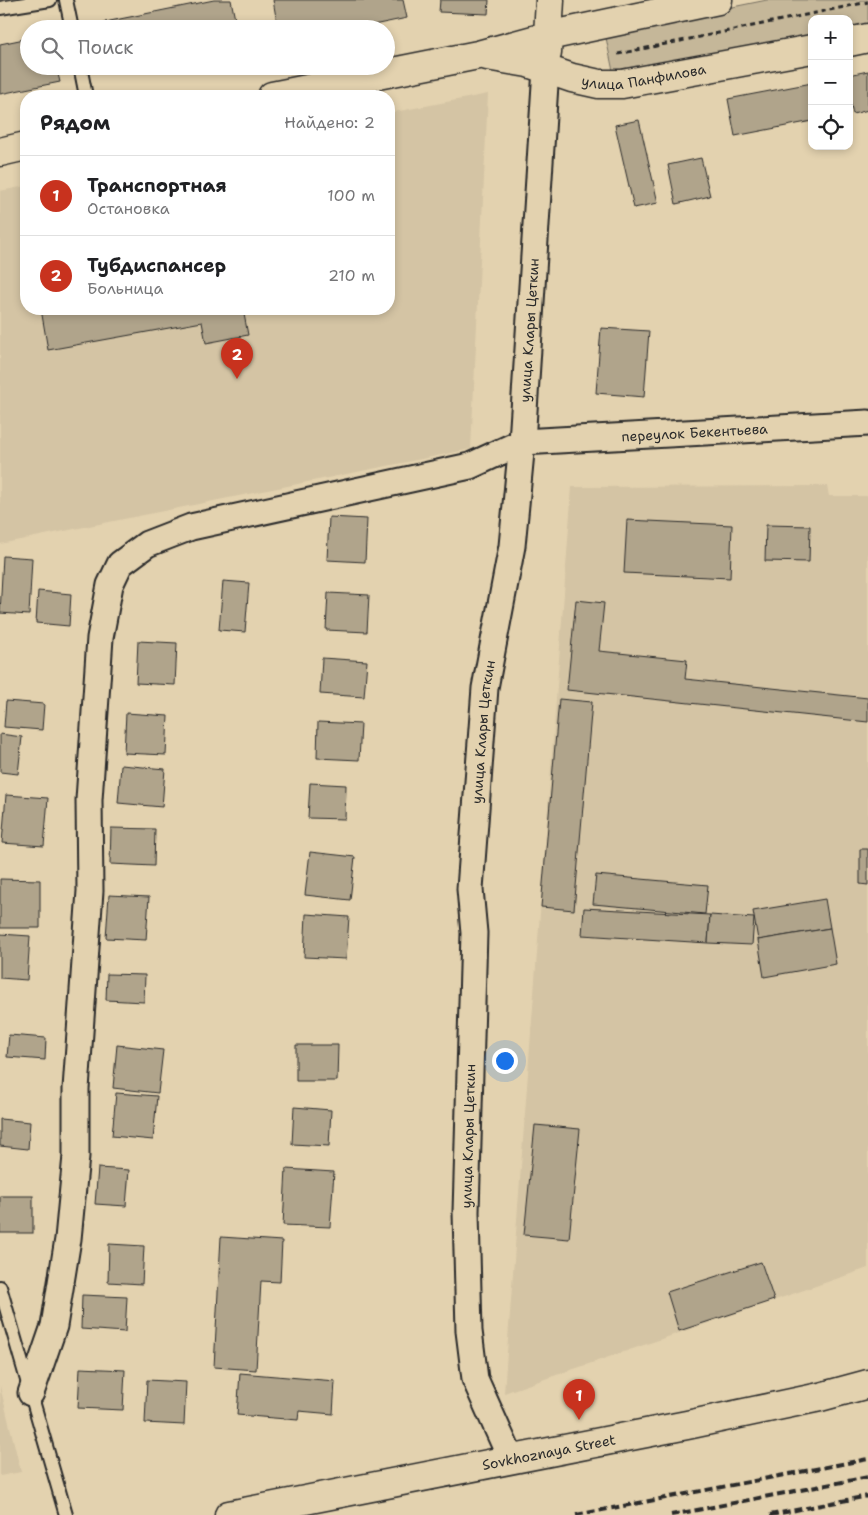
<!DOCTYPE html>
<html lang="ru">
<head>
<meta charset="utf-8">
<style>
  body { margin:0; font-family:"Shantell Sans",sans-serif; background:#f2f2f2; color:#202124 }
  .controls { position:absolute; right:15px; top:15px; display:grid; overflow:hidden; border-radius:10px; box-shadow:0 2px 8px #0003 }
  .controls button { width:45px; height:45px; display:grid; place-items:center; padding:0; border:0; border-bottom:1px solid #e0e0e0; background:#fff; color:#202124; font:25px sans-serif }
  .you { position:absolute; left:504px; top:1060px; width:18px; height:18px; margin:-12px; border:4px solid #fff; border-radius:50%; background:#1a73e8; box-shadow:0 0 0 8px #1a73e833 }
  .badge { display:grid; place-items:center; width:32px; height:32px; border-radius:50%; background:#c8321e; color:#fff; font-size:16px; font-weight:700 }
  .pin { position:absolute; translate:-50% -41px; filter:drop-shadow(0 1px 2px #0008) }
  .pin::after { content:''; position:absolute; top:26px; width:18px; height:15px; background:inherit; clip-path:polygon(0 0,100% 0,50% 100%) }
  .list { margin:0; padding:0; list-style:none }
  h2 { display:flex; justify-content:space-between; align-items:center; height:65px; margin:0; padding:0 20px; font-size:21px }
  h2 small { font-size:16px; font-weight:400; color:#757577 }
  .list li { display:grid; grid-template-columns:32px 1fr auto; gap:15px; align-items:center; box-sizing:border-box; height:80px; padding:0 20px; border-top:1px solid #e0e0e0 }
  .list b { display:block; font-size:19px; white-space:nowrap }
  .list p { margin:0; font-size:16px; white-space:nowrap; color:#757577 }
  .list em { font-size:16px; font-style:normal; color:#757577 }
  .icon { flex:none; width:28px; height:28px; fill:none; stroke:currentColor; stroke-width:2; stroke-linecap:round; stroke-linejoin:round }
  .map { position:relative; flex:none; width:868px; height:1515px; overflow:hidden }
  .search { position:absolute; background:#fff; box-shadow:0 2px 8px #0003; left:20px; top:20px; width:375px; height:55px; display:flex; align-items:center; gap:12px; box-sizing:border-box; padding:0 18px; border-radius:28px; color:#757577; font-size:19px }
  .panel { position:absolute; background:#fff; box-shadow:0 2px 8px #0003; left:20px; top:90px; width:375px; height:225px; border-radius:20px }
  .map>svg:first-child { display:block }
</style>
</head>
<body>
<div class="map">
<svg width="868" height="1515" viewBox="0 0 868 1515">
  <rect width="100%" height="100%" fill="#e3d2af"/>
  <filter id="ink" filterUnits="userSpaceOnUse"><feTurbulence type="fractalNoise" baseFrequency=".02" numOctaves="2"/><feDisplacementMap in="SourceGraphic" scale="10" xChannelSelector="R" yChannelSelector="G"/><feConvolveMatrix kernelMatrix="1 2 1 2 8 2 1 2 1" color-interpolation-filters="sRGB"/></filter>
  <g filter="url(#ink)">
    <!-- built -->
    <g fill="#d4c4a4">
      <path d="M488 94 471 449 0 544V191L26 186V309H389V113Z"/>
      <path d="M827 486 829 496H868V1268L504 1393 572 487Z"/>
      <path d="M0 1386 21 1472 0 1476Z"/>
    </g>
    <!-- green -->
    <path fill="#c5b799" stroke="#787162" d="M767 0H868V26L849 29V19H812V37L614 76 605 33Z"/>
    <!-- building -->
    <g fill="#b0a48b" stroke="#2b2b2b">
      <path d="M214 0H231L237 29H106L105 22Z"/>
      <path d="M273 0H403L407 18 354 29H278Z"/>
      <path d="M440 0H489L488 14 439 12Z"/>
      <path d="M29 38V66H56L60 82 0 94V44Z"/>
      <path d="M114 66H131L115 70Z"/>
      <path d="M868 71V110L853 114 849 96V75Z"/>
      <path d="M812 83V121L735 136 728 99Z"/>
      <path d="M639 120 658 203 634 208 615 125Z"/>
      <path d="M701 158 710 196 676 204 668 165Z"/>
      <path d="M41 309H243L248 335 206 343 202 322 48 350Z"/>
      <path d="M601 328 649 331 644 397 596 393Z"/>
      <path d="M329 517 367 519 365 562 327 560Z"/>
      <path d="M627 520 732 525 730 578 624 573Z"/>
      <path d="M766 525 810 526 809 562 765 561Z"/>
      <path d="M3 556 32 558 29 615 0 613Z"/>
      <path d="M223 581 249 583 245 632 219 630Z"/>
      <path d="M38 591 71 594 69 626 36 623Z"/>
      <path d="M328 593 369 595 367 632 326 630Z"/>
      <path d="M576 600 604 603 599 651 687 660 685 679 868 698V722L567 690Z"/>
      <path d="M138 641 177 643 175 685 136 683Z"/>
      <path d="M322 658 367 661 364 697 320 694Z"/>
      <path d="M559 699 592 702 574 910 541 907Z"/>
      <path d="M6 701 44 704 42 730 4 727Z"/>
      <path d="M126 713 168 716 166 755 124 753Z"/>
      <path d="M318 722 361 724 359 760 317 758Z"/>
      <path d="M0 734 22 737 18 774 0 772Z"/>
      <path d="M121 765 165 769 162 807 118 803Z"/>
      <path d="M310 783 346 785 345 819 308 818Z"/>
      <path d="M6 795 48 798 44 846 2 843Z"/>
      <path d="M111 828 155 829 154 866 110 864Z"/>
      <path d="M860 849H868V885L860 884Z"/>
      <path d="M310 852 355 857 350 900 305 895Z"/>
      <path d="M596 875 708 885 705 914 593 904Z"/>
      <path d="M0 879 40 880V928H0Z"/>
      <path d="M109 895 149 897 146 940 106 938Z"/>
      <path d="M825 899 830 928 758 940 753 911Z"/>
      <path d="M584 908 710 915 708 943 582 935Z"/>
      <path d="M306 914 349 917 346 959 304 957Z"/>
      <path d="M710 915 754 918 752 945 708 943Z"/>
      <path d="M830 928 836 964 764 977 758 940Z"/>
      <path d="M0 934 30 936 27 980 0 978Z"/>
      <path d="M107 974 145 975 144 1002 106 1000Z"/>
      <path d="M9 1035 46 1038 45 1060 7 1057Z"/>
      <path d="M117 1045 163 1050 158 1093 113 1088Z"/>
      <path d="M296 1045H338L337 1081H296Z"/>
      <path d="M116 1093 157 1096 153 1140 112 1136Z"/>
      <path d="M294 1107 331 1110 329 1146 292 1144Z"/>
      <path d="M0 1119 30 1122 28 1149 0 1146Z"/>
      <path d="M535 1125 580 1129 569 1239 524 1235Z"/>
      <path d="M98 1168 129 1170 126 1206 95 1204Z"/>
      <path d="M286 1169 334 1172 330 1227 283 1225Z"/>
      <rect x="0" y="1196" width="33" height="37"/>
      <path d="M221 1237 282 1241 280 1282 261 1281 256 1370 214 1367Z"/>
      <path d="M109 1244 144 1246 142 1284 108 1282Z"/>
      <path d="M761 1262 774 1300 679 1331 667 1292Z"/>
      <path d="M82 1295 127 1297 125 1332 81 1329Z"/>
      <path d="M80 1368 125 1370 123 1410 78 1408Z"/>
      <path d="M240 1373 335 1381 333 1414 299 1411 298 1420 237 1415Z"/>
      <path d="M147 1380 186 1382 184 1425 145 1423Z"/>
    </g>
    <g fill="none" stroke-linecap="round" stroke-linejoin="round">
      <!-- lane casing -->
      <g stroke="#2b2b2b" stroke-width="16">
        <g id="lane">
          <path d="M66 0 72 29"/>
          <path d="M0 8 50 0"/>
          <path d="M80 66 86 96"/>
          <path d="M0 1287 66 1515"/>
        </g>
      </g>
      <!-- street casing -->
      <g stroke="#2b2b2b" stroke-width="29">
        <g id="street">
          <path id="s1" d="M31 1393 54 1326 68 1239 76 1156V1089L90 891 89 800 100 638 110 585 120 564 147 544 191 527 470 466 522 442 868 423"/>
          <path id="s2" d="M511 1459 475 1379 469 1331 466 1212 474 933 470 889 485 688 512 546 522 442 546 69"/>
        </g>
      </g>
      <!-- secondary casing -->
      <g stroke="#2b2b2b" stroke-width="31">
        <g id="secondary">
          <path d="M849 42 868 38"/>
          <path d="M547 53 550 0"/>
          <path id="s3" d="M487 56 528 63 572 78 599 84H622L812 49"/>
          <path d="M272 96 478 55 548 36 718 0"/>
          <path d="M0 152 26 146"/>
          <path id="s4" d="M229 1515 687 1425 820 1397 868 1384"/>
        </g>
      </g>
      <!-- path -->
      <path stroke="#2b2b2b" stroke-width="3" stroke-dasharray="5 4" stroke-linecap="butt" d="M618 54 868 2"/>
      <!-- lane -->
      <use href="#lane" stroke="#e3d2af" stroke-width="12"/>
      <!-- street -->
      <use href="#street" stroke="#e3d2af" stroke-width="25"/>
      <!-- secondary -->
      <use href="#secondary" stroke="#e3d2af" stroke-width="28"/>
      <!-- rail -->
      <g stroke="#2b2b2b" stroke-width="4" stroke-dasharray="8 4" stroke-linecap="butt">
        <path d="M576 1515 868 1459"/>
        <path d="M671 1515 868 1477"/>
        <path d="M770 1515 868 1496"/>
      </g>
    </g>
  </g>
  <g text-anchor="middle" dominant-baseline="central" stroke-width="4" stroke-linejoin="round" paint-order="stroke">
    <!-- street labels -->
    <g font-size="14" fill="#2b2b2b" stroke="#e3d2af">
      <text stroke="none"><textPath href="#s3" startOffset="161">улица Панфилова</textPath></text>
      <text stroke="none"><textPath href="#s2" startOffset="1141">улица Клары Цеткин</textPath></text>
      <text stroke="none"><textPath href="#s1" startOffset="1435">переулок Бекентьева</textPath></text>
      <text stroke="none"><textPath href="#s2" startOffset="736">улица Клары Цеткин</textPath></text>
      <text stroke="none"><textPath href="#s2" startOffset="331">улица Клары Цеткин</textPath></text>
      <text stroke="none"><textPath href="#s4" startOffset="326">Sovkhoznaya Street</textPath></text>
    </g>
  </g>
</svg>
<div class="controls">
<button>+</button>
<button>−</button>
<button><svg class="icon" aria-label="locate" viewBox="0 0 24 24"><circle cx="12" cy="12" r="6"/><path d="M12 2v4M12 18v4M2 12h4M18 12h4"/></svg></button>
</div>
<div class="you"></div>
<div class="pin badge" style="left:579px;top:1420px">1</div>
<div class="pin badge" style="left:237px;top:379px">2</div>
<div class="search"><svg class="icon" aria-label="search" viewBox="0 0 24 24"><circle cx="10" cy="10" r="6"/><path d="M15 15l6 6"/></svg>Поиск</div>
<section class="panel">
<h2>Рядом<small>Найдено: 2</small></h2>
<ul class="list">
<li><span class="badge">1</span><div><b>Транспортная</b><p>Остановка</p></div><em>100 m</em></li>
<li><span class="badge">2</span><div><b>Тубдиспансер</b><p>Больница</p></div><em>210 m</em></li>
</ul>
</section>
</div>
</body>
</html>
